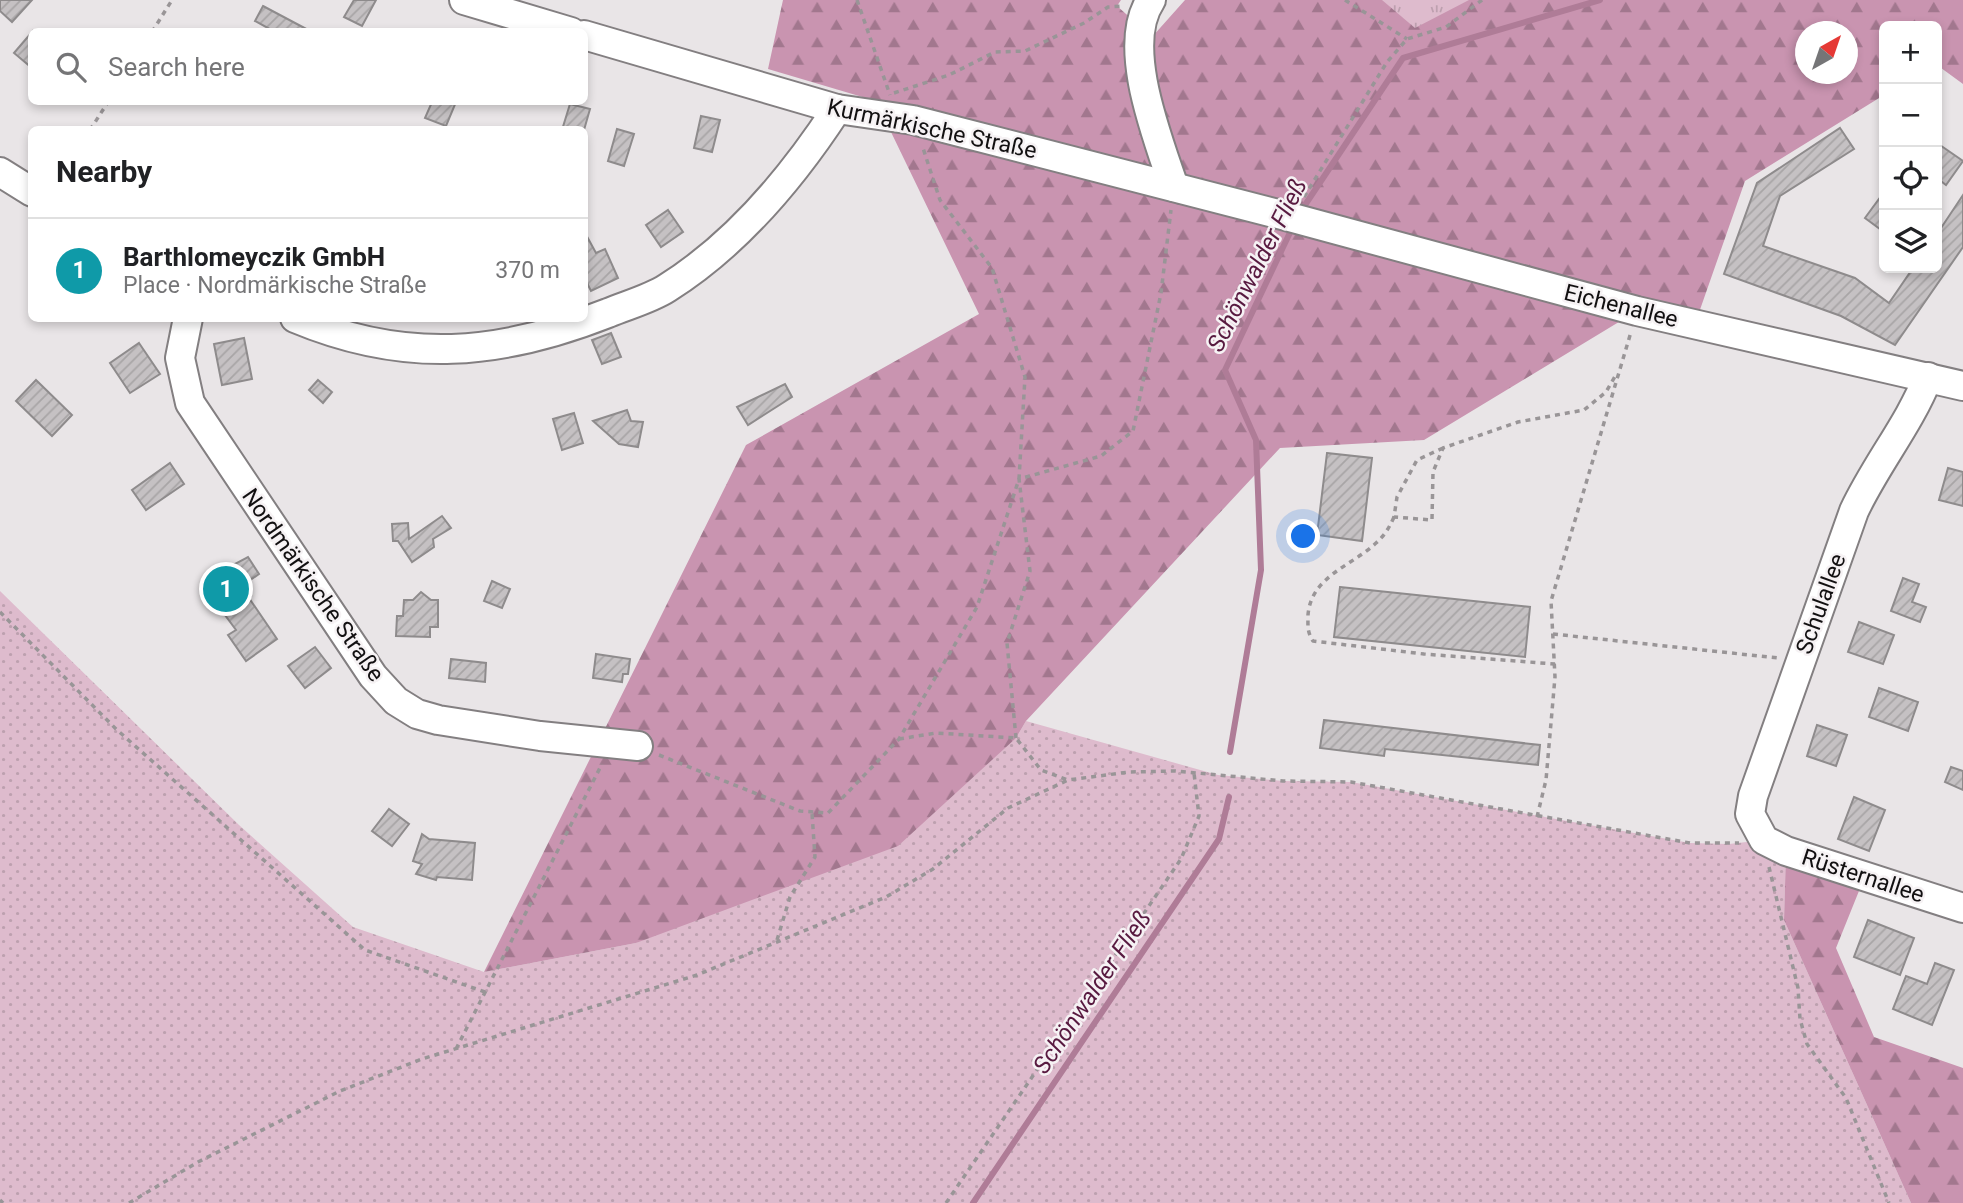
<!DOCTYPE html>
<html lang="en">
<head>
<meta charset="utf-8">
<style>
  body { margin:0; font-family:Roboto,sans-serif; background:#f2f2f2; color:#202124 }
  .controls { position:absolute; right:21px; top:21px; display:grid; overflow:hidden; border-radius:10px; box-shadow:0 4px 10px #0003 }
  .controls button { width:63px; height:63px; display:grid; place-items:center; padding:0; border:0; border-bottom:2px solid #e0e0e0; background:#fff; color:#202124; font:35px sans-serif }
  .compass { position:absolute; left:1795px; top:21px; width:63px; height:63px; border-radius:50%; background:#fff; box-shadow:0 4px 10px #0003; rotate:40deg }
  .you { position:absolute; left:1304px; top:537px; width:24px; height:24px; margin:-18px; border:5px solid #fff; border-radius:50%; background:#1a73e8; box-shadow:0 0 0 10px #1a73e833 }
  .badge { display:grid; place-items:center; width:46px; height:46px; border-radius:50%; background:#0f766e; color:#fff; font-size:23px; font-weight:700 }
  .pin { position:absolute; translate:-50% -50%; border:4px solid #fff; box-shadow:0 2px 7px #0006 }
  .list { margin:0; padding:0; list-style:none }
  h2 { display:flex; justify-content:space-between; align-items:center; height:91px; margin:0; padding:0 28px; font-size:30px }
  h2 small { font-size:23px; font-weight:400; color:#757577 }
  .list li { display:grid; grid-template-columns:46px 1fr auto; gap:21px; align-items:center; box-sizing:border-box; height:105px; padding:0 28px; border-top:2px solid #e0e0e0 }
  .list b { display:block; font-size:26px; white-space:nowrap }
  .list p { margin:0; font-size:23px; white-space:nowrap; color:#757577 }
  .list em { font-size:23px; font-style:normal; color:#757577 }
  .icon { flex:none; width:38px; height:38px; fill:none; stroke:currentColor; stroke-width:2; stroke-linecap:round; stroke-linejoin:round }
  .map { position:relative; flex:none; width:1963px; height:1203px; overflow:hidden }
  .search { position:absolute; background:#fff; box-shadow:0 4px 10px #0003; left:28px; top:28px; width:560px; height:77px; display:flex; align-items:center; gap:18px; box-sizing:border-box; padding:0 24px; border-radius:10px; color:#757577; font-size:26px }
  .panel { position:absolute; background:#fff; box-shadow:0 4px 10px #0003; left:28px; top:126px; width:560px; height:196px; border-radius:10px }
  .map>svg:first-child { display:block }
</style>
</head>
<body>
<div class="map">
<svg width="1963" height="1203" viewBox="0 0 1963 1203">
  <defs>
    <pattern id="grass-dots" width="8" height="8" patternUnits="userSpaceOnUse" patternTransform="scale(1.75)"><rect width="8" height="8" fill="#debbcd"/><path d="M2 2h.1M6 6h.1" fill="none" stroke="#bda0af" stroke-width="1.8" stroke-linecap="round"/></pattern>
    <pattern id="forest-firs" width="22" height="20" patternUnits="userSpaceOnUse" patternTransform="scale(1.75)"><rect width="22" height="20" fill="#c994b0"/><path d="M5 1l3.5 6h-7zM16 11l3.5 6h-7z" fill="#a2778e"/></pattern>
    <pattern id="park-tufts" width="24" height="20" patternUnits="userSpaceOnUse" patternTransform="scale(1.75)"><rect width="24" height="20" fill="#debbcd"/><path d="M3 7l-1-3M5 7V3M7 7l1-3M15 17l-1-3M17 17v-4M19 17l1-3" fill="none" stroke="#bda0af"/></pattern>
    <pattern id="building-hatch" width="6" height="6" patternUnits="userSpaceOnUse" patternTransform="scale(1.75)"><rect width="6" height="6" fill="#c5c1c3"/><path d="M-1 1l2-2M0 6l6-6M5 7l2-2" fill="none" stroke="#a8a5a6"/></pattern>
  </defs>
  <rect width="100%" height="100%" fill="#e9e5e7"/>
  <!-- grass -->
  <path fill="url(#grass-dots)" d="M0 591 239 825 353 927 484 972 636 943 1016 738 1026 721 1218 775 1283 781 1351 782 1690 843 1729 844 1764 840 1786 851 1784 920 1911 1203H0Z"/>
  <!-- forest -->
  <g fill="url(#forest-firs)" fill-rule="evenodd">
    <path d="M783 0H1121L1117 6 1152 37 1185 0H1963V84L1937 65V26H1884V95L1745 181 1695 324 1637 311 1424 440 1280 448 1026 721 1016 738 898 846 636 943 484 972 746 445 979 314 876 101 768 69ZM1806 32H1848V74H1806Z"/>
    <path d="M1786 851 1865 876 1836 948 1874 1037 1963 1068V1203H1911L1784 920Z"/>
  </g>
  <!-- park -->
  <path fill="url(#park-tufts)" d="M1382 0H1469L1415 28Z"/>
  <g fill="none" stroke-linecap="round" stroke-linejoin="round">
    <!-- stream -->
    <g stroke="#af7c97" stroke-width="6">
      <path d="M1301 211 1403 58 1600 0"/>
      <path d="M1230 752 1261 570 1256 440 1225 370 1294 224"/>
      <path d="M973 1203 1219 839 1229 797"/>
    </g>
  </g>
  <!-- building -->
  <g fill="url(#building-hatch)" stroke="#8e8b8c" stroke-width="2">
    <path d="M0 0H32L12 22 0 11Z"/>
    <path d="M354 0H376L362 26 344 17Z"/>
    <path d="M263 6 312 32H275L255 21Z"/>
    <path d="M32 32V68L14 53Z"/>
    <path d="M432 102H456L446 126 425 118Z"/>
    <path d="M570 104 590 109 584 130H562Z"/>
    <path d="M701 116 720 120 712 152 694 148Z"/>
    <path d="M1840 128 1854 149 1780 196 1763 246 1855 278 1889 303 1913 268H1937V234L1963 195V247L1895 345 1841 316 1724 274 1757 183Z"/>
    <path d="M617 129 634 134 624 166 608 161Z"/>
    <path d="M1937 143 1963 161 1946 185 1937 178Z"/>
    <path d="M1884 192V232L1865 218Z"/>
    <path d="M668 210 683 232 661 247 646 225Z"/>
    <path d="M584 231 596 253 605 249 618 278 591 291 584 277Z"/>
    <path d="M611 333 621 357 602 364 592 340Z"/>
    <path d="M244 338 252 379 222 385 214 344Z"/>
    <path d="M139 343 160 374 130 393 110 363Z"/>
    <path d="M36 380 72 415 52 436 16 401Z"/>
    <path d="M318 380 332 392 323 403 309 390Z"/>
    <path d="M785 384 792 397 748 425 737 407Z"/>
    <path d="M627 410 631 421 643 422 638 447 619 444 593 421Z"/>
    <path d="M574 413 583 443 562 450 553 419Z"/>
    <path d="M1327 453 1372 458 1362 541 1317 535Z"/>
    <path d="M170 463 184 484 146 510 132 490Z"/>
    <path d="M1948 468 1963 472V506L1939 500Z"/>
    <path d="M442 516 451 528 433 539 434 547 412 562 398 541H393L392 524 408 523 409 539Z"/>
    <path d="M248 557 259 574 243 585 251 596 249 598 277 639 246 661 228 635 236 630 216 603 208 602 209 593 204 585 214 575Z"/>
    <path d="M1903 578 1919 584 1912 602 1926 607 1920 622 1891 611Z"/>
    <path d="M492 581 510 589 502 608 484 601Z"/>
    <path d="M1340 587 1530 607 1525 657 1334 637Z"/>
    <path d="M421 592 431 600H438V627H430V637L396 636 397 616H403L404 600H413Z"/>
    <path d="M1859 622 1894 635 1883 664 1848 652Z"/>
    <path d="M315 647 331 668 305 688 288 666Z"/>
    <path d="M596 654 630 659 628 674H623L622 682 593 678Z"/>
    <path d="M451 659 486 663 485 682 449 678Z"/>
    <path d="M1879 688 1918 702 1908 731 1869 717Z"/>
    <path d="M1324 720 1540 745 1538 765 1385 749 1384 756 1320 748Z"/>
    <path d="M1817 725 1847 735 1836 766 1807 756Z"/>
    <path d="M1951 767 1963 771V790L1945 782Z"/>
    <path d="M1854 797 1885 810 1869 851 1838 839Z"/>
    <path d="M389 809 409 824 392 846 372 831Z"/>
    <path d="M422 834 429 839 475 843 472 880 437 877 436 880 416 874 422 864 413 861Z"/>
    <path d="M1868 920 1914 938 1900 975 1854 957Z"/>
    <path d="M1935 963 1954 970 1932 1025 1893 1009 1906 976 1927 984Z"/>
  </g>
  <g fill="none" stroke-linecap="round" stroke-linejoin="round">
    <!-- minor casing -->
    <g stroke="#837f81" stroke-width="32">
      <g id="minor">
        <path d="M464 0 571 32"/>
        <path d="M1151 0C1120 45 1158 139 1174 187"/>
        <path d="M584 35 837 109 913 120 1282 215 1637 311 1963 386"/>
        <path d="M0 172 32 192"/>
        <path d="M188 318 180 358 190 403 373 676 396 701 417 714 438 720 540 736 638 746"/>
        <path d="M295 318C405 364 499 356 608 313 627 305 650 299 667 288 737 244 792 178 837 109"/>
        <path d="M1928 377C1909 425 1876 464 1854 511L1753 796 1750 814 1764 840 1786 851 1963 908"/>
      </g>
    </g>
    <!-- path -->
    <g stroke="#999597" stroke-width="3.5" stroke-dasharray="5 5" stroke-linecap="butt">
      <path d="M857 0 890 95"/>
      <path d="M1345 0 1407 39"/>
      <path d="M152 32 172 0"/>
      <path d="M894 93 949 75 995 52 1025 51 1084 23 1108 7 1123 6"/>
      <path d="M90 130 108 102"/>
      <path d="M1304 197 1387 62 1407 39 1446 27 1482 0"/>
      <path d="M1443 448 1417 460 1397 497 1394 517 1432 520 1433 472 1443 448 1518 422 1584 410 1606 392 1617 373"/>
      <path d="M1394 517C1389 528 1385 535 1376 543 1352 566 1311 576 1308 615 1308 626 1307 632 1313 641L1424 654 1555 664"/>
      <path d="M0 612 116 729 365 950 485 992"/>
      <path d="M1553 634 1778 658"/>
      <path d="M1016 738 1007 643 1030 571 1019 479 1101 456 1133 431 1161 293 1171 210"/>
      <path d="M899 739 936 733 1016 738 1041 770 1068 780"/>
      <path d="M659 755 800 811 828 813 899 739 977 607 1019 479 1025 377 992 268 940 200 922 145"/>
      <path d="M1537 817 1546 780 1555 677 1551 601 1631 332"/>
      <path d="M1769 867 1798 988 1800 1019 1807 1044 1846 1098 1889 1203"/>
      <path d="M777 940 790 897 815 857 812 813"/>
      <path d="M456 1049 602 764"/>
      <path d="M0 1200 3 1203"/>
      <path d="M129 1203 198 1162 340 1091 422 1059 697 975 886 897 933 869 1008 808 1068 780 1129 772 1175 771 1283 781 1351 782 1690 843H1739"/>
      <path d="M946 1203 1181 859 1199 816 1194 773"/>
    </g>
    <!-- minor -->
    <use href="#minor" stroke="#fff" stroke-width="28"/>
  </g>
  <g text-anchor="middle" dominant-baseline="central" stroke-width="5" stroke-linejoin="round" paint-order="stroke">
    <!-- street labels -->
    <g font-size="23" fill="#121011" stroke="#f6f2f4">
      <text transform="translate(932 129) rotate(12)">Kurmärkische Straße</text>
      <text transform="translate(1621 306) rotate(14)">Eichenallee</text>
      <text transform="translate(313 585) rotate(55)">Nordmärkische Straße</text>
      <text transform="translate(1821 604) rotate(-70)">Schulallee</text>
      <text transform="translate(1863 876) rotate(18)">Rüsternallee</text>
    </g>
    <!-- water labels -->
    <g font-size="24" font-style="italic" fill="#581a40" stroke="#f6f2f4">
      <text transform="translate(1257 265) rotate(-63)">Schönwalder Fließ</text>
      <text transform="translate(1092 992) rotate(-56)">Schönwalder Fließ</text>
    </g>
  </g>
</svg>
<div class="controls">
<button>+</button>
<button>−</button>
<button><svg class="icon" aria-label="locate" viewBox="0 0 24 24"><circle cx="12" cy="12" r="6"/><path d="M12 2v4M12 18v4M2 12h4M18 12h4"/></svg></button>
<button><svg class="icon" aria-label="layers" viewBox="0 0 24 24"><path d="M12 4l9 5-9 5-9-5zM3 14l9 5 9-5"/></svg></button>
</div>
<svg class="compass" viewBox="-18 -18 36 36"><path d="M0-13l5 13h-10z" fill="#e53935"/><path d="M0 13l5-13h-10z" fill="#757577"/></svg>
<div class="you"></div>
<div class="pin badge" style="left:226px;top:589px;background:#0f9aa8">1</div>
<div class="search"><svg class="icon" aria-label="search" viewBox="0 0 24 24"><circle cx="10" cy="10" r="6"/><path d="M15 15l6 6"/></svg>Search here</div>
<section class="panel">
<h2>Nearby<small></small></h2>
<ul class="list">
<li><span class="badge" style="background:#0f9aa8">1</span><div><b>Barthlomeyczik GmbH</b><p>Place · Nordmärkische Straße</p></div><em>370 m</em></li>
</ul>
</section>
</div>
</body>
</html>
